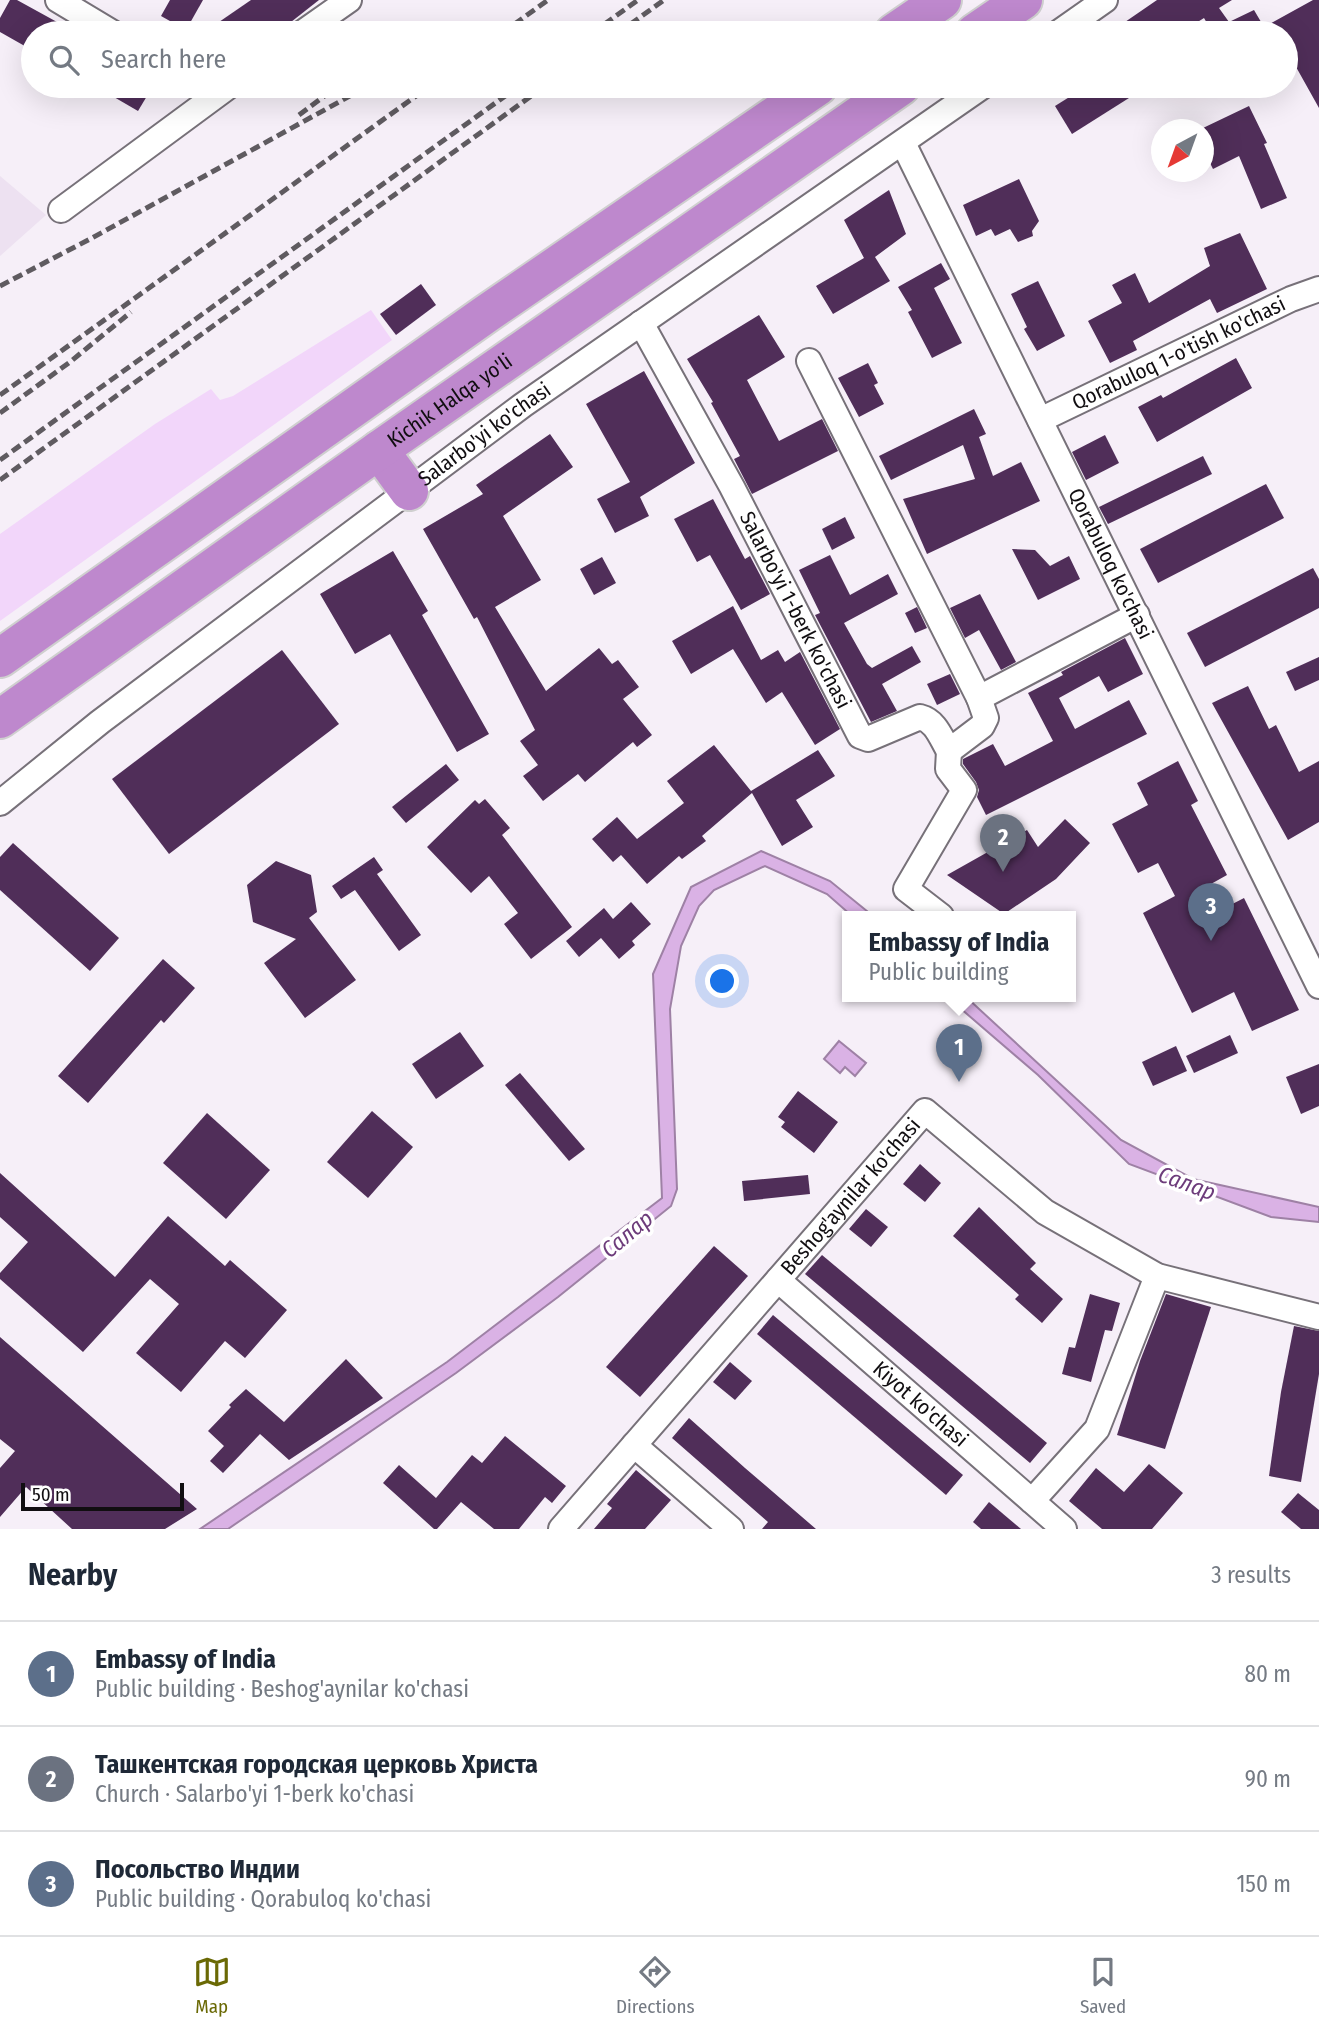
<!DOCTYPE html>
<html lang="en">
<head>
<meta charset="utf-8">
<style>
  body { margin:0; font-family:"Fira Sans Condensed",sans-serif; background:#f2f2f3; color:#1f2937 }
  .compass { position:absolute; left:1151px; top:119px; width:63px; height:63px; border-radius:50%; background:#fff; box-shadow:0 7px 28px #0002; rotate:221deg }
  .scale { position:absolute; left:21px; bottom:18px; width:163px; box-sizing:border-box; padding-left:7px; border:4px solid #110e11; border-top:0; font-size:19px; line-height:24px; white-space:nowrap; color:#110e11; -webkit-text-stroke:5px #fff; paint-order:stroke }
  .you { position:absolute; left:723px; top:982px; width:24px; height:24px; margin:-18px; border:5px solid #fff; border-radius:50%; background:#1a73e8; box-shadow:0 0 0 10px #1a73e833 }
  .badge { display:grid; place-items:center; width:46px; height:46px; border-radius:50%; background:#6a6905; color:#fff; font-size:23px; font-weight:700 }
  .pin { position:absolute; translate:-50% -58px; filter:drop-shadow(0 2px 4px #0008) }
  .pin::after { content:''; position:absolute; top:37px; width:24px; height:21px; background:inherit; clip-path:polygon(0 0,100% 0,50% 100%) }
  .popup { position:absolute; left:842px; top:911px; width:234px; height:91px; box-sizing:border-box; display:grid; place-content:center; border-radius:0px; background:#fff; filter:drop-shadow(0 2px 5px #0005); font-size:23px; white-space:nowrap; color:#747a83 }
  .popup b { font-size:26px; color:#1f2937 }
  .popup::after { content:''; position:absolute; left:50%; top:100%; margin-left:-14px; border:14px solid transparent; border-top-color:#fff }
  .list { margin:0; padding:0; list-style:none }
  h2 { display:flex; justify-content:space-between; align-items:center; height:91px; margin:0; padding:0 28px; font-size:30px }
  h2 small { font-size:23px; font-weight:400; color:#747a83 }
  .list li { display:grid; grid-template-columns:46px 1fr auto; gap:21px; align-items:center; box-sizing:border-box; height:105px; padding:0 28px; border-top:2px solid #e0e1e3 }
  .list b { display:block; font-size:26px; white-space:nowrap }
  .list p { margin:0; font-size:23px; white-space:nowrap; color:#747a83 }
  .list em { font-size:23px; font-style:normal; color:#747a83 }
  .icon { flex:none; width:38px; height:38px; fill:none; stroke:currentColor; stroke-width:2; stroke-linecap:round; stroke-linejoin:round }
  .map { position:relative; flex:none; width:1319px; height:1529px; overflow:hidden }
  .search { position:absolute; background:#fff; box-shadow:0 7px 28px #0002; left:21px; right:21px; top:21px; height:77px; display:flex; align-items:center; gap:18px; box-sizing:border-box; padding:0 24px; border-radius:38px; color:#747a83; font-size:26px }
  .sheet { height:406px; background:#fff }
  nav { display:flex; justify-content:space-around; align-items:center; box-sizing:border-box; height:98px; border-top:2px solid #e0e1e3; background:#fff; font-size:19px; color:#747a83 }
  nav a { display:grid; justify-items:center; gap:4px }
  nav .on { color:#6a6905 }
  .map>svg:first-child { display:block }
</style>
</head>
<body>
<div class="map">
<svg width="1319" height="1529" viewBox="0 0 1319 1529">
  <rect width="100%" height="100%" fill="#f6eff8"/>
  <!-- built -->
  <path fill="#ede1f1" d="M0 176 46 215 0 256Z"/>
  <!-- green -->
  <path fill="#f2d6fa" d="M371 310 392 340 0 621V534L155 424 211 389 220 400 233 396Z"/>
  <!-- water -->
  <g fill="#dab2e5" stroke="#9e81a5" stroke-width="2">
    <path d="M761 851 830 881 873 916H852L827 894 765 866 714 890 699 906 681 946 670 1009 677 1189 671 1206 558 1297 456 1373 228 1529H200L447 1362 662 1198 653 974 691 887Z"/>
    <path d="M946 996H965L1121 1140 1193 1179 1319 1207V1222L1271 1217 1129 1164 1038 1075Z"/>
    <path d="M839 1041 866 1063 855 1076 845 1067 840 1073 824 1059Z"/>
  </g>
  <!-- building -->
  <g fill="#502e59">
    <path d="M10 0H17L77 33H33V44L30 49 0 32V18Z"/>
    <path d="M170 0H203L186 30 161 16Z"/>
    <path d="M251 0H319L277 33H203Z"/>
    <path d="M1157 0H1232L1219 8 1229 22 1254 10 1264 27 1313 0H1319V108L1286 49V33H1204L1211 30 1204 18 1180 33H1109Z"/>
    <path d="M95 86H153L138 111Z"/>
    <path d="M1087 86H1148L1072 134 1055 106Z"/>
    <path d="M1249 106 1267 143 1264 144 1287 198 1261 209 1239 156 1213 169 1203 149V128Z"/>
    <path d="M1019 179 1039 221 1032 231 1033 236 1018 242 1010 229 995 236 991 229 976 236 963 205Z"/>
    <path d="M889 190 906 234 875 257 890 281 833 314 816 286 864 258 844 220Z"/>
    <path d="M1240 233 1267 289 1217 313 1210 299 1133 341 1137 350 1110 363 1088 321 1122 303 1112 285 1135 273 1149 303 1210 266 1204 248Z"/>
    <path d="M941 263 950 279 934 288 962 343 932 358 908 312 912 310 898 287Z"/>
    <path d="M1038 281 1065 336 1037 351 1024 329 1027 327 1011 294Z"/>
    <path d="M421 284 436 305 396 335 380 314Z"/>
    <path d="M759 315 785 357 747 380 779 441 822 419 838 451 752 494 734 459 740 456 711 403 713 402 687 359Z"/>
    <path d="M1236 358 1252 388 1157 442 1138 407 1161 395 1163 398Z"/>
    <path d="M868 363 878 383 874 385 884 404 859 417 838 378Z"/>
    <path d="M644 371 695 463 640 497 649 516 615 533 597 499 630 482 586 404Z"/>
    <path d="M974 409 986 434 979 437 993 476 1021 462 1040 501 927 554 903 499 975 479 963 445 891 480 879 456Z"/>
    <path d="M550 434 573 467 503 516 541 580 495 607 546 691 599 648 612 664 618 660 639 687 623 699 652 735 637 747 633 742 585 782 578 774 543 801 523 776 538 765 520 741 535 730 477 617 474 619 423 529 483 494 476 485Z"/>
    <path d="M1105 435 1119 463 1086 480 1072 452Z"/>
    <path d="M1203 456 1212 474 1108 524 1099 507Z"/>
    <path d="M1266 484 1284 518 1158 583 1140 549Z"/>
    <path d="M713 499 745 559 750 556 770 594 741 610 710 555 697 562 674 519Z"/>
    <path d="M845 517 855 538 832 550 822 529Z"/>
    <path d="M1012 549 1035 550 1050 566 1069 556 1080 579 1038 600Z"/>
    <path d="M393 551 428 611 422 615 489 734 457 752 390 634 355 654 320 594Z"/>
    <path d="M830 555 850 595 888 574 898 594 844 623 867 664 872 668 912 646 921 662 882 684 897 711 871 722 815 615 820 613 799 570Z"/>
    <path d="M602 557 616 583 594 595 580 569Z"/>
    <path d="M1313 568 1319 579V608L1205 667 1187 633Z"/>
    <path d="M980 594 1016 662 1001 670 979 630 965 638 950 608Z"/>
    <path d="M733 606 761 660 778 650 785 662 800 652 840 729 815 745 782 692 766 703 733 649 691 674 672 641Z"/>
    <path d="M917 607 927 628 915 633 905 613Z"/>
    <path d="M1125 638 1143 674 1108 692 1099 676 1059 698 1075 729 1129 700 1147 734 986 815 977 797 979 790 976 782 963 764V759L993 744 1005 766 1053 741 1028 693 1063 675 1061 672Z"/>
    <path d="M282 650 339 724 169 854 112 779Z"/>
    <path d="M1319 657V680L1295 691 1286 672Z"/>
    <path d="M950 674 960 694 937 705 927 684Z"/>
    <path d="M1248 686 1269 729 1276 725 1299 772 1319 761V822L1288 840 1212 703Z"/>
    <path d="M714 745 751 791 818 750 835 776 796 800 813 827 782 846 752 793 702 836 706 841 682 859 679 856 647 884 621 855 613 862 592 839 617 817 637 839 684 803 667 781Z"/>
    <path d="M1178 761 1198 801 1191 805 1227 875 1202 889 1215 913 1244 898 1299 1010 1252 1031 1234 992 1192 1013 1143 913 1175 896 1158 863 1138 873 1112 824 1148 805 1137 783Z"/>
    <path d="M446 764 459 780 406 823 392 807Z"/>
    <path d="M485 799 510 828 502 835 572 927 531 959 504 924 518 913 489 876 471 893 427 847 475 800 479 804Z"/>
    <path d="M1065 819 1090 843 1056 879 1004 914 947 875 1027 830 1038 847Z"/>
    <path d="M13 843 119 938 90 971 0 890V857Z"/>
    <path d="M374 857 383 870 377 874 421 935 399 951 355 890 341 899 332 886Z"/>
    <path d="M276 861 311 875 317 912 309 918 356 980 305 1018 264 963 296 939 253 922 247 885Z"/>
    <path d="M631 902 651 924 632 941 635 945 619 959 601 938 579 957 566 941 604 908 613 919Z"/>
    <path d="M163 959 195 988 164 1023 161 1020 88 1103 58 1076Z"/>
    <path d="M460 1032 484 1066 436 1099 412 1064Z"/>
    <path d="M1230 1035 1238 1053 1194 1073 1186 1056Z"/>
    <path d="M1176 1046 1187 1071 1153 1086 1142 1062Z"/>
    <path d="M1319 1064V1106L1301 1114 1286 1077Z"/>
    <path d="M520 1073 585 1149 569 1161 505 1085Z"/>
    <path d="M798 1091 838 1122 814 1153 781 1127 785 1122 778 1117Z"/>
    <path d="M372 1111 413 1147 368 1198 327 1162Z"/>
    <path d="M207 1113 270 1170 226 1219 163 1163Z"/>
    <path d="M920 1164 941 1183 925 1202 903 1184Z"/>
    <path d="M0 1173 115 1277 168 1216 225 1266 230 1260 287 1310 245 1358 225 1341 181 1392 136 1353 179 1304 150 1279 83 1352 0 1279V1273L28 1242 0 1217Z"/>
    <path d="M808 1175 810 1194 744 1201 742 1181Z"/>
    <path d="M979 1207 1036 1263 1030 1269 1063 1299 1042 1323 1015 1299 1019 1295 953 1236Z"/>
    <path d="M866 1209 888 1227 871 1247 849 1229Z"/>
    <path d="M714 1246 748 1276 640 1397 606 1367Z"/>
    <path d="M822 1255 1047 1443 1030 1463 805 1274Z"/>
    <path d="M1090 1294 1120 1303 1112 1331 1105 1330 1091 1382 1062 1374 1069 1347 1075 1348Z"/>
    <path d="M1166 1294 1211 1307 1165 1449 1117 1435 1140 1361Z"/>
    <path d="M773 1315 963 1475 946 1495 757 1334Z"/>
    <path d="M1294 1326 1319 1331V1374L1301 1482 1269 1476 1281 1392Z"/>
    <path d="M0 1337 69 1397 197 1509 165 1529H72L26 1487 0 1517V1468L15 1451 0 1439Z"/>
    <path d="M346 1359 383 1398 289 1460 260 1434 223 1473 210 1461 224 1446 208 1431 231 1407 229 1405 246 1389 284 1422Z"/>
    <path d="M730 1362 752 1381 735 1400 713 1382Z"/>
    <path d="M689 1418 745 1468 816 1529H762L768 1522 672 1438Z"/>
    <path d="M505 1436 566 1486 552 1503 545 1497 519 1529H494L461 1502 437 1529H434L383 1483 399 1465 436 1498 472 1455 482 1463Z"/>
    <path d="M1149 1464 1183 1493 1152 1529H1102L1069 1501 1096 1468 1124 1492Z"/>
    <path d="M636 1470 671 1500 645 1529H594L612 1508 607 1504Z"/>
    <path d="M1298 1493 1319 1510V1529H1301L1281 1512Z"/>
    <path d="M989 1502 1021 1529H981L973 1522Z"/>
  </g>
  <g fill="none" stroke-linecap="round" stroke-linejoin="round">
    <!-- street casing -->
    <g stroke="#777179" stroke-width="28">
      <g id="street">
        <path d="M58 0 113 33"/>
        <path d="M302 33 349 0"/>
        <path d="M1058 33 1105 0"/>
        <path id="s1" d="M903 143 1319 986"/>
        <path d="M61 210 229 86"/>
        <path id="s2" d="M641 323 732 487 860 736 868 739 920 717C936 721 941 738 949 751L982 726 986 718 979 698 1137 615"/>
        <path d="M809 361 979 698"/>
        <path id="s3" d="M1040 420 1291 299 1319 289"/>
        <path id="s4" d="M0 803 100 722 523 405 983 86"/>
        <path d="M941 916 906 889 964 790 948 769 949 751"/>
        <path id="s5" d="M778 1280 1064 1529"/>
        <path d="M634 1445 731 1529"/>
        <path d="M1032 1501 1097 1429 1157 1276"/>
        <path id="s6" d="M561 1529 925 1111 1045 1212 1157 1276 1319 1317"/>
      </g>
    </g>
    <!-- highway casing -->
    <g stroke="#cfcfcf" stroke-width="42">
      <g id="highway">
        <path d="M894 33 942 0"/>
        <path d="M975 33 1023 0"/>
        <path d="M379 450 409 491"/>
        <path d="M0 658 486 314 818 86"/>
        <path id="s7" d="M0 719 379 450 901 86"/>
      </g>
    </g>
    <!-- street -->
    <use href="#street" stroke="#fff" stroke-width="24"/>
    <!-- highway -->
    <use href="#highway" stroke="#be88cd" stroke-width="38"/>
    <!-- rail -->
    <g stroke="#5f5b60" stroke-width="5" stroke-dasharray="10 5" stroke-linecap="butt">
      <path d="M502 33 548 0"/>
      <path d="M592 33 638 0"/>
      <path d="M618 33 664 0"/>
      <path d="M299 115 338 86"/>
      <path d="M0 286 92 238 368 86"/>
      <path d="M0 395 430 86"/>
      <path d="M0 413 70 362 131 312"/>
      <path d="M0 460 519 86"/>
      <path d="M0 480 545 86"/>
    </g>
  </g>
  <g text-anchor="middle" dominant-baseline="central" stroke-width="7" stroke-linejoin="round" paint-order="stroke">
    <!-- street labels -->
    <g font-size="21" fill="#110e11" stroke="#fff">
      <text stroke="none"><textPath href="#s3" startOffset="154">Qorabuloq 1-o'tish ko'chasi</textPath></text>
      <text stroke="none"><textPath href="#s7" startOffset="551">Kichik Halqa yo'li</textPath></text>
      <text stroke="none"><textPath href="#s4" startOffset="609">Salarbo'yi ko'chasi</textPath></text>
      <text stroke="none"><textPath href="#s1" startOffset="469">Qorabuloq ko'chasi</textPath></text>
      <text stroke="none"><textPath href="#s2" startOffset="326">Salarbo'yi 1-berk ko'chasi</textPath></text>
      <text stroke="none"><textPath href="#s6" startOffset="441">Beshog'aynilar ko'chasi</textPath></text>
      <text stroke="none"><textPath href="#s5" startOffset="189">Kiyot ko'chasi</textPath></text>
    </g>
    <!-- water labels -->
    <g font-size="23" font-style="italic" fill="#6d3c7b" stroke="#fff">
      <text transform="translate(1187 1183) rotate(20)">Салар</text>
      <text transform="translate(627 1234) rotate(-40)">Салар</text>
    </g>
  </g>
</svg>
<svg class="compass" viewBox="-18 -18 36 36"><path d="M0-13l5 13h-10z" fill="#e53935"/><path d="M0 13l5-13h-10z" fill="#747a83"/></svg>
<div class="scale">50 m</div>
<div class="you"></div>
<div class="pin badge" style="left:959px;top:1082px;background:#5c6f8a">1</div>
<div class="popup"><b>Embassy of India</b>Public building</div>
<div class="pin badge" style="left:1003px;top:872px;background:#6b7280">2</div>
<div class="pin badge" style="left:1211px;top:941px;background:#5c6f8a">3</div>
<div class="search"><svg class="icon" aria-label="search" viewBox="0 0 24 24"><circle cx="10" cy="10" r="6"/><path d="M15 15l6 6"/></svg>Search here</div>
</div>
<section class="sheet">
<h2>Nearby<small>3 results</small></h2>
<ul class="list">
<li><span class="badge" style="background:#5c6f8a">1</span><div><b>Embassy of India</b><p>Public building · Beshog'aynilar ko'chasi</p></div><em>80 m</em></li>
<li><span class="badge" style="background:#6b7280">2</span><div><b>Ташкентская городская церковь Христа</b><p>Church · Salarbo'yi 1-berk ko'chasi</p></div><em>90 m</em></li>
<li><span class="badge" style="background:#5c6f8a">3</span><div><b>Посольство Индии</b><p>Public building · Qorabuloq ko'chasi</p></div><em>150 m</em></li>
</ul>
</section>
<nav>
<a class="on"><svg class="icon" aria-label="map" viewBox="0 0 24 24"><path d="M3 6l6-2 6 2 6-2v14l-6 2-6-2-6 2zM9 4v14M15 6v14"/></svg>Map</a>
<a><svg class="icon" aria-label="directions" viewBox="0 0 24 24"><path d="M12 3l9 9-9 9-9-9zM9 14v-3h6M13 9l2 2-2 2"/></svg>Directions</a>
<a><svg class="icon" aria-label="saved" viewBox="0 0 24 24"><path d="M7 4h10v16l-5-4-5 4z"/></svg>Saved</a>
</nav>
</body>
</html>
